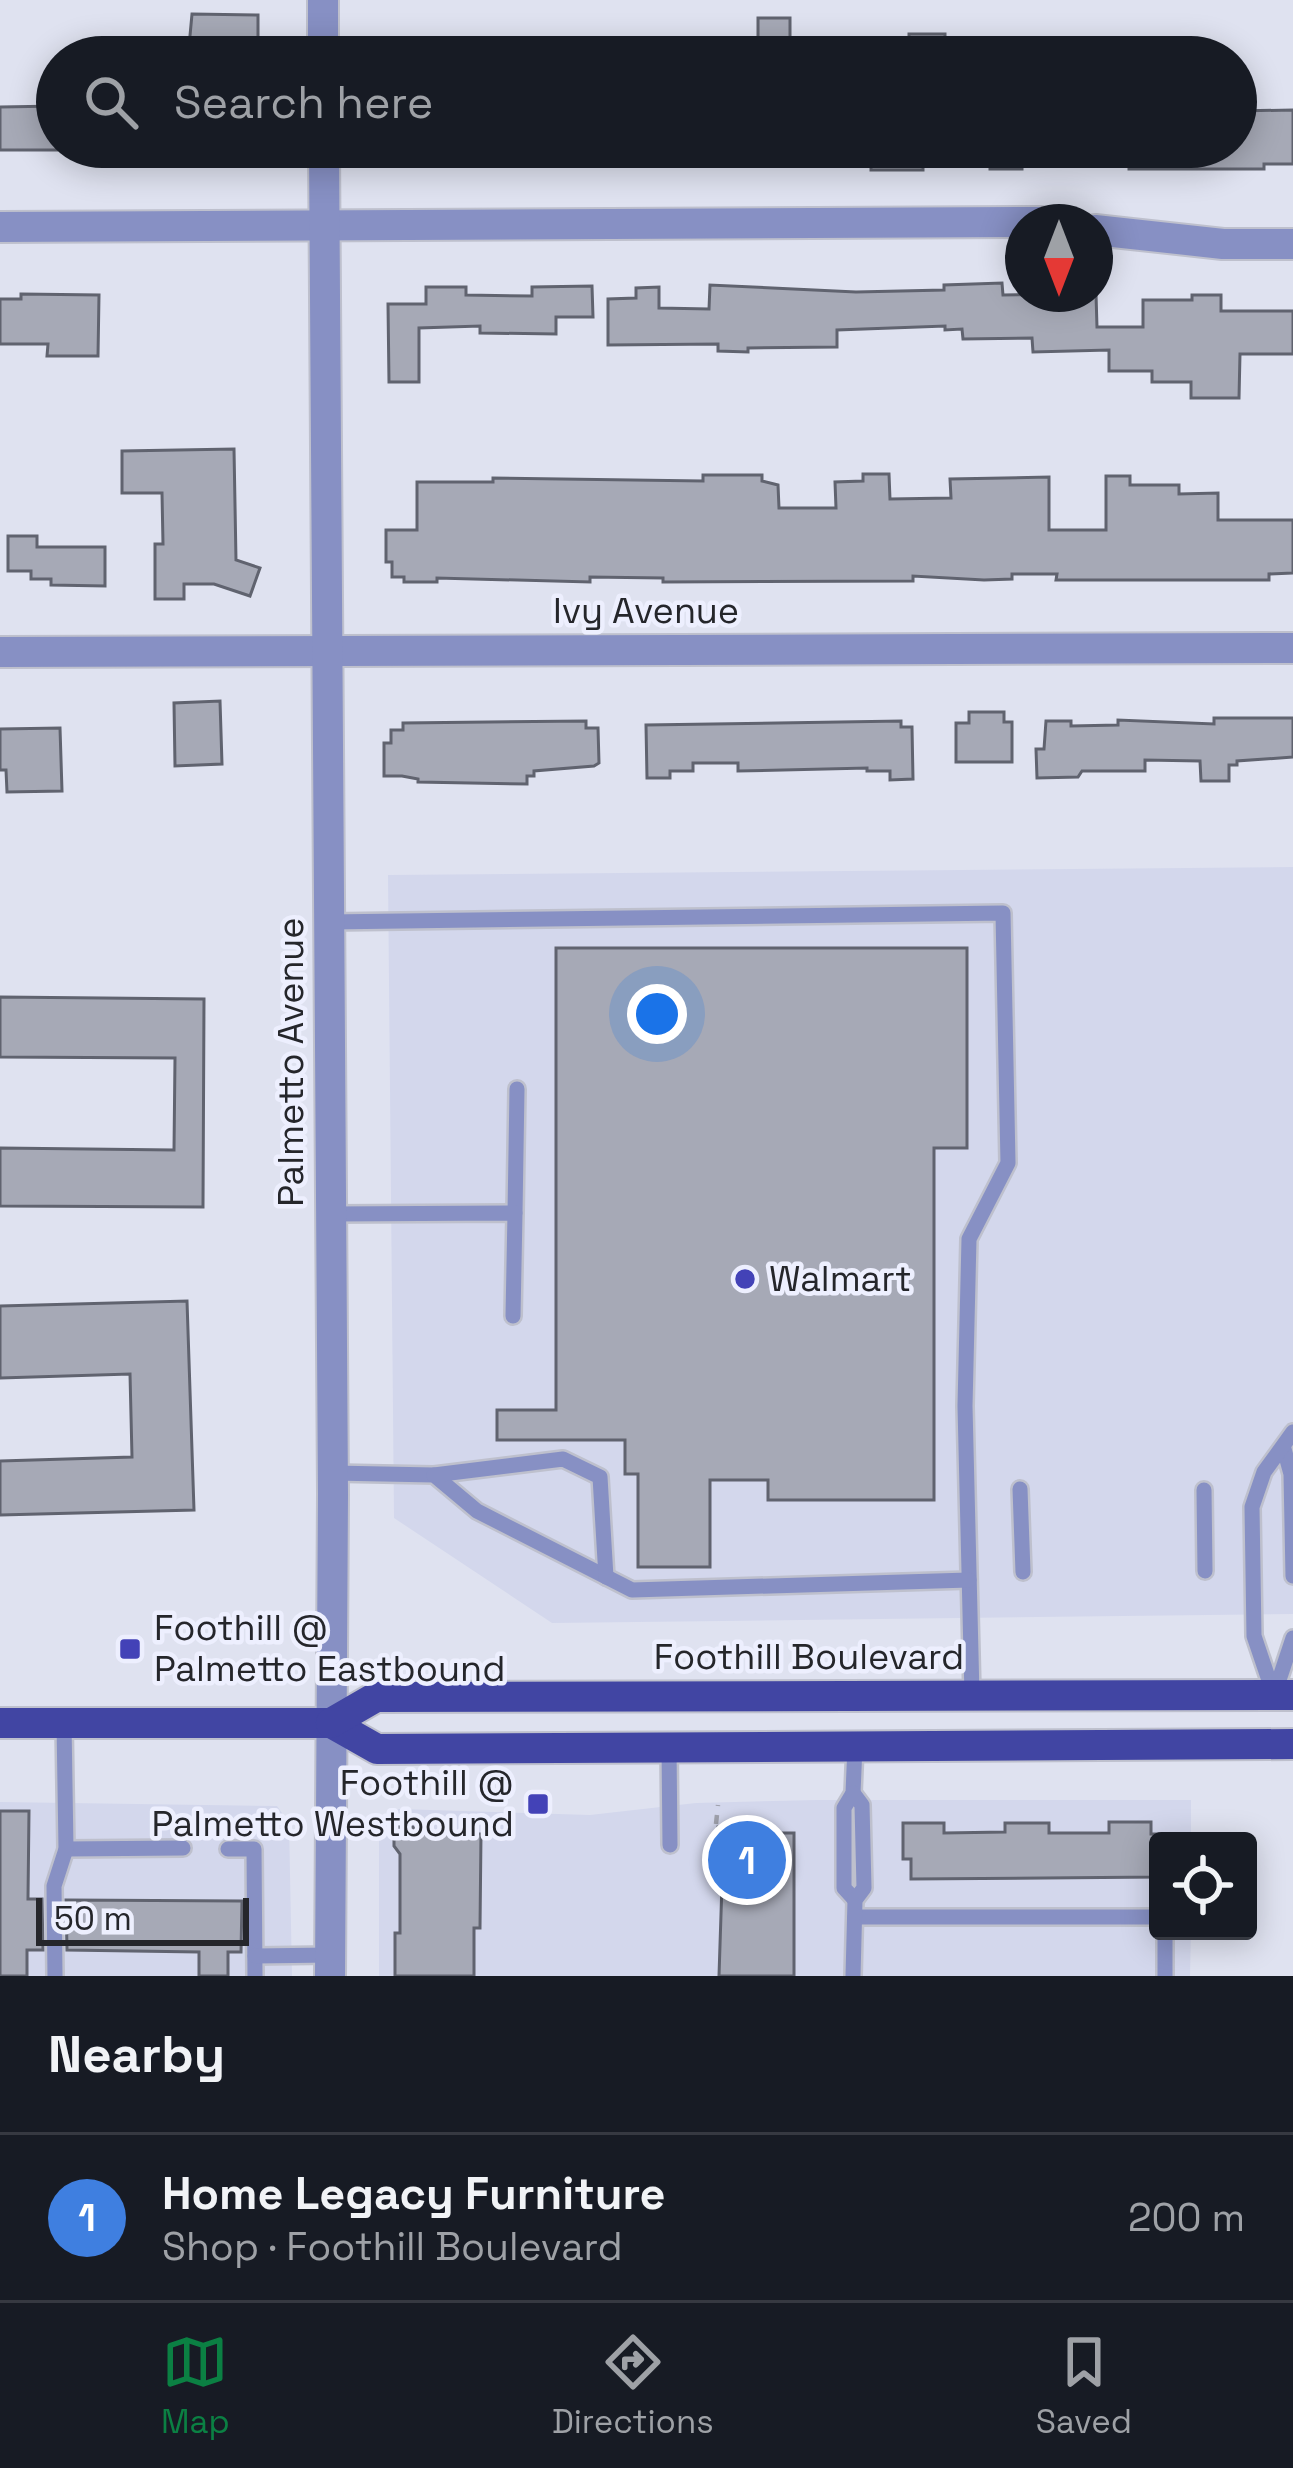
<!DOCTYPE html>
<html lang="en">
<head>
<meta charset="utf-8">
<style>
  body { margin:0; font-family:"Space Grotesk",sans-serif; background:#242831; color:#f1f3f6 }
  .controls { position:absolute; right:36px; bottom:36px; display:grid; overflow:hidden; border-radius:12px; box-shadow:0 6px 30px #0003 }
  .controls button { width:108px; height:108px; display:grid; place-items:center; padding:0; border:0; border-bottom:3px solid #363941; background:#171b24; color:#f1f3f6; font:60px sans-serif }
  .compass { position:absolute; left:1005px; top:204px; width:108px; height:108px; border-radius:50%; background:#171b24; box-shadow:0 6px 30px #0003; rotate:180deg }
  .scale { position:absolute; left:36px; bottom:30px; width:213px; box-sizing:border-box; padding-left:12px; border:6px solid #25262b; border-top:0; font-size:33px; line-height:42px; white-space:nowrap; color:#25262b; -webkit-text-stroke:9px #edeffe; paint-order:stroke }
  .you { position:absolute; left:657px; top:1014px; width:42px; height:42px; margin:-30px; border:9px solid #fff; border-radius:50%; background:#1a73e8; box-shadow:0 0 0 18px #1a73e833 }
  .badge { display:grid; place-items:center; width:78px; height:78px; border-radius:50%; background:#0b8043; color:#fff; font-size:39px; font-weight:700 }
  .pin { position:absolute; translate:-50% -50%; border:6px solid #fff; box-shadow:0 3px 12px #0006 }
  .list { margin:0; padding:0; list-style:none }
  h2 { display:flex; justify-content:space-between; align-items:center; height:156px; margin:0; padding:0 48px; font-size:51px }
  h2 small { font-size:39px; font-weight:400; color:#9ea1a6 }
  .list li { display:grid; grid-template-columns:78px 1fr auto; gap:36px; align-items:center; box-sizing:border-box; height:168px; padding:0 48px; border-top:3px solid #363941 }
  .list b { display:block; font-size:45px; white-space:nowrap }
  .list p { margin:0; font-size:39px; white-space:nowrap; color:#9ea1a6 }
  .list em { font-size:39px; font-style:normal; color:#9ea1a6 }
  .icon { flex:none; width:66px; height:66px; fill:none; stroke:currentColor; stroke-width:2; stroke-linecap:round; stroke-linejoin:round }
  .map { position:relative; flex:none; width:1293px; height:1976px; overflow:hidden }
  .search { position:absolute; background:#171b24; box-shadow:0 6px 30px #0003; left:36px; right:36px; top:36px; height:132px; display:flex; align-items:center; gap:30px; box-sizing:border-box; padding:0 42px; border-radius:66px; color:#9ea1a6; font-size:45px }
  .sheet { height:324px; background:#171b24 }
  nav { display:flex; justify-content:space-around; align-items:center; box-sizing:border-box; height:168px; border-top:3px solid #363941; background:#171b24; font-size:33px; color:#9ea1a6 }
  nav a { display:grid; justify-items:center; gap:6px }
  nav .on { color:#0b8043 }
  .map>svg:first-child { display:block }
</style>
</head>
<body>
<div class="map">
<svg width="1293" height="1976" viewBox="0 0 1293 1976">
  <rect width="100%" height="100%" fill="#dfe2f0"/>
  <!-- built -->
  <g fill="#d3d7ec">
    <path d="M1293 867V1614L552 1623 394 1518 388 875Z"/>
    <path d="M817 1800H1191V1841H1158V1931H1191L1190 1976H379V1835L383 1815 399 1809 590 1815 696 1803Z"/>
    <path d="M0 1802 277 1806 289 1823 292 1976H0Z"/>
  </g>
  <!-- building -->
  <g fill="#a6a9b6" stroke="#60636f" stroke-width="3">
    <path d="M192 14 258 15V38H252V57H188Z"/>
    <rect x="758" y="18" width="32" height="30"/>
    <rect x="909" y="34" width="36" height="23"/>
    <path d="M57 106V150H0V107Z"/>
    <path d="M1293 110V164H1264V169H1129V147H1236V111Z"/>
    <rect x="871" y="147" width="52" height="23"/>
    <rect x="990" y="147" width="32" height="22"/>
    <path d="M1002 283 1003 295 1096 294 1097 327H1143V300H1192V295H1221V311H1293V354H1240L1239 398H1191V382H1152V371H1109V350L1033 352 1032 338 963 339 962 329 945 330V326L837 330V347L748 348V352L718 351V344L608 345V299L636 298V288L659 287V308L709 309 710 285 856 292 944 290V285Z"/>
    <path d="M592 286 593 317H556V334L480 333V326L419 328V382H389L388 304H426V287H466V295L532 296V287Z"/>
    <path d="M21 294 99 295 98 356H47L48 344H0V299H21Z"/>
    <path d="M234 449 236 560 260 568 250 596 214 584H184V599H155V544H163L162 493H122V451Z"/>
    <path d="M863 474H889L890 499 951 498 950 479 1049 477V530H1106V476H1130V485H1179V494L1218 493V520H1293V573L1269 574V580H1056L1057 574H1012V579L984 580 913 576V581L663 582V578L590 577V582L437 578V582H404V577H392V562H386V530H417V482H493V478L703 481V475H762V481L778 485 779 508H836L835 482 863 481Z"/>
    <path d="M8 536H37V547H105V586L51 585V579H31V571H8Z"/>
    <path d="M220 701 222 764 175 766 174 703Z"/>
    <path d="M969 712H1004V722H1012V762H956V723H969Z"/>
    <path d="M1214 718H1293V757L1237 761V765H1229V781H1201L1200 761 1145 760V771H1082L1078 777 1037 778 1036 749H1044L1046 721H1071V726L1118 725V720L1214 724Z"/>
    <path d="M586 721V728H598L599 763 594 766 534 771V776H527V784L418 782V779L402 776H384V743H391V730H403V723Z"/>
    <path d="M901 721V727H912L913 779 890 780V771H867V768L738 771V763H693V771H670V778H647L646 725Z"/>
    <path d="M60 728 62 791 7 792 6 770H0V729Z"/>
    <path d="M556 948H967V1148H934V1500H768V1480H710V1567H638V1474H625V1440H497V1410H556Z"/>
    <path d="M0 997 204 999 203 1207 0 1206V1148L174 1150 175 1058 0 1057Z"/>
    <path d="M187 1301 194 1510 0 1515V1461L132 1457 130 1374 0 1378V1306Z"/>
    <path d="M0 1811H29L28 1899H42L43 1950H27V1976H0Z"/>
    <path d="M1109 1822H1151V1834H1158V1877L911 1879V1859H903V1823H944V1833L1005 1832V1823H1049V1833H1109Z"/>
    <path d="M394 1827H413L418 1834H481L480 1928H474V1976H395V1933H400V1854L394 1846Z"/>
    <path d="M718 1827 736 1828 742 1833H794V1976H719L723 1853 718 1848Z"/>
    <path d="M66 1900 242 1901 241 1952H228V1976H199V1952L67 1950Z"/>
  </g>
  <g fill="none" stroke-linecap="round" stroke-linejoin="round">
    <!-- service casing -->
    <g stroke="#bec0cd" stroke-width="20">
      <g id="service">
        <path d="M329 922 1003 913 1008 1163 969 1239 965 1406 972 1695"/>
        <path d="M515 1213 517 1089"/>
        <path d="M331 1214 515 1213 513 1316"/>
        <path d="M1284 1449 1291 1474 1293 1576"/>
        <path d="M333 1473 434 1475 477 1511 632 1590 969 1580"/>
        <path d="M434 1475 563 1459 600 1477 606 1577"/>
        <path d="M1020 1489 1023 1572"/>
        <path d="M1204 1490 1205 1571"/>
        <path d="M1274 1695 1254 1636 1252 1507 1264 1472 1293 1432"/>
        <path d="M1274 1695 1293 1638"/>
        <path d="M855 1746 853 1793 844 1808V1888L855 1900"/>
        <path d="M669 1747 670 1845"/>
        <path d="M66 1849 183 1848"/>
        <path d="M228 1849H254L255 1976"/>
        <path d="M855 1917H1158"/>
        <path d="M1165 1931V1976"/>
        <path d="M255 1956 331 1955"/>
        <path d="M55 1976 54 1886 66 1849 64 1723"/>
        <path d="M853 1976 855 1900 864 1888 862 1805 853 1793"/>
      </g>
    </g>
    <!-- minor casing -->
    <g stroke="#bec0cd" stroke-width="34">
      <g id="minor">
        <path d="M0 227 1041 222"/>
        <path d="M1095 230 1223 244H1293"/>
        <path d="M0 652 1293 648"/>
      </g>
    </g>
    <!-- tertiary casing -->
    <g stroke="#bec0cd" stroke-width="34">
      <g id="tertiary">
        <path d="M323 0V57"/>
        <path d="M324 147 333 1494 330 1976"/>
      </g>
    </g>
    <!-- primary casing -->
    <g stroke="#bec0cd" stroke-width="34">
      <g id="primary">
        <path d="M0 1723H331L377 1749 1293 1744"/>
        <path d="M331 1723 376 1697 1293 1695"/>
      </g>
    </g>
    <!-- path -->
    <path stroke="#9ea0ab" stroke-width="4.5" stroke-dasharray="9 9" stroke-linecap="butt" d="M716 1824 718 1805"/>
    <!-- service -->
    <use href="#service" stroke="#8790c4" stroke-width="15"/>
    <!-- minor -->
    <use href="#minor" stroke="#8790c4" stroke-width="30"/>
    <!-- tertiary -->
    <use href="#tertiary" stroke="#8790c4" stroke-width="30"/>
    <!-- primary -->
    <use href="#primary" stroke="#4145a3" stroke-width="30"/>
  </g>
  <!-- markers -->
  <g fill="#4342b7" stroke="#edeffe" stroke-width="4.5">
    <circle cx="745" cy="1279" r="12"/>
    <rect x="118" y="1637" width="24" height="24" rx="6"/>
    <rect x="526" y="1792" width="24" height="24" rx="6"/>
  </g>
  <g text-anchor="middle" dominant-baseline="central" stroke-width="9" stroke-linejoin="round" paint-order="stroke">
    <!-- street labels -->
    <g font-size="36" fill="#25262b" stroke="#edeffe">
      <text x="646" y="611">Ivy Avenue</text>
      <text transform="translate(291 1062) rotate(-90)">Palmetto Avenue</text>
      <text x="809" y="1657">Foothill Boulevard</text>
    </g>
    <!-- poi labels -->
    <g font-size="36" fill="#25262b" stroke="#edeffe" text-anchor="start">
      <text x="769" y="1279">Walmart</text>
      <text x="154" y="1628">Foothill @<tspan x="154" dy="41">Palmetto Eastbound</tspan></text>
      <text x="514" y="1783" text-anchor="end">Foothill @<tspan x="514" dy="41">Palmetto Westbound</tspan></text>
    </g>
  </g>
</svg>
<div class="controls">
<button><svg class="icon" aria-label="locate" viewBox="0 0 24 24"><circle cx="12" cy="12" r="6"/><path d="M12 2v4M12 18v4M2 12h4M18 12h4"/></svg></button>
</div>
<svg class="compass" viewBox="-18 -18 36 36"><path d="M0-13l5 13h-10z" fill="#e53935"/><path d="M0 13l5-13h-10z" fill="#9ea1a6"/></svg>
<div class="scale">50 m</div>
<div class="you"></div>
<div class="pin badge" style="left:747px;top:1860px;background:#3f7fe0">1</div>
<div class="search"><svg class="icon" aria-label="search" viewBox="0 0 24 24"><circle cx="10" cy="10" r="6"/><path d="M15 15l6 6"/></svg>Search here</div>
</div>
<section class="sheet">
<h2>Nearby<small></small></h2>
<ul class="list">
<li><span class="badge" style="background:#3f7fe0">1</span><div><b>Home Legacy Furniture</b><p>Shop · Foothill Boulevard</p></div><em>200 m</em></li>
</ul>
</section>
<nav>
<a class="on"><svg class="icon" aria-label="map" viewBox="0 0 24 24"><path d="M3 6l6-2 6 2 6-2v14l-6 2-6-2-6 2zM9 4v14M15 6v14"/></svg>Map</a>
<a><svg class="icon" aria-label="directions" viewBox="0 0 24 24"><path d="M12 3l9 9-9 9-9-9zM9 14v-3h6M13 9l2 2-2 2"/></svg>Directions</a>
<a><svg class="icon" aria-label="saved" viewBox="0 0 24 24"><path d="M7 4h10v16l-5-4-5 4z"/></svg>Saved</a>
</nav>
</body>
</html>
